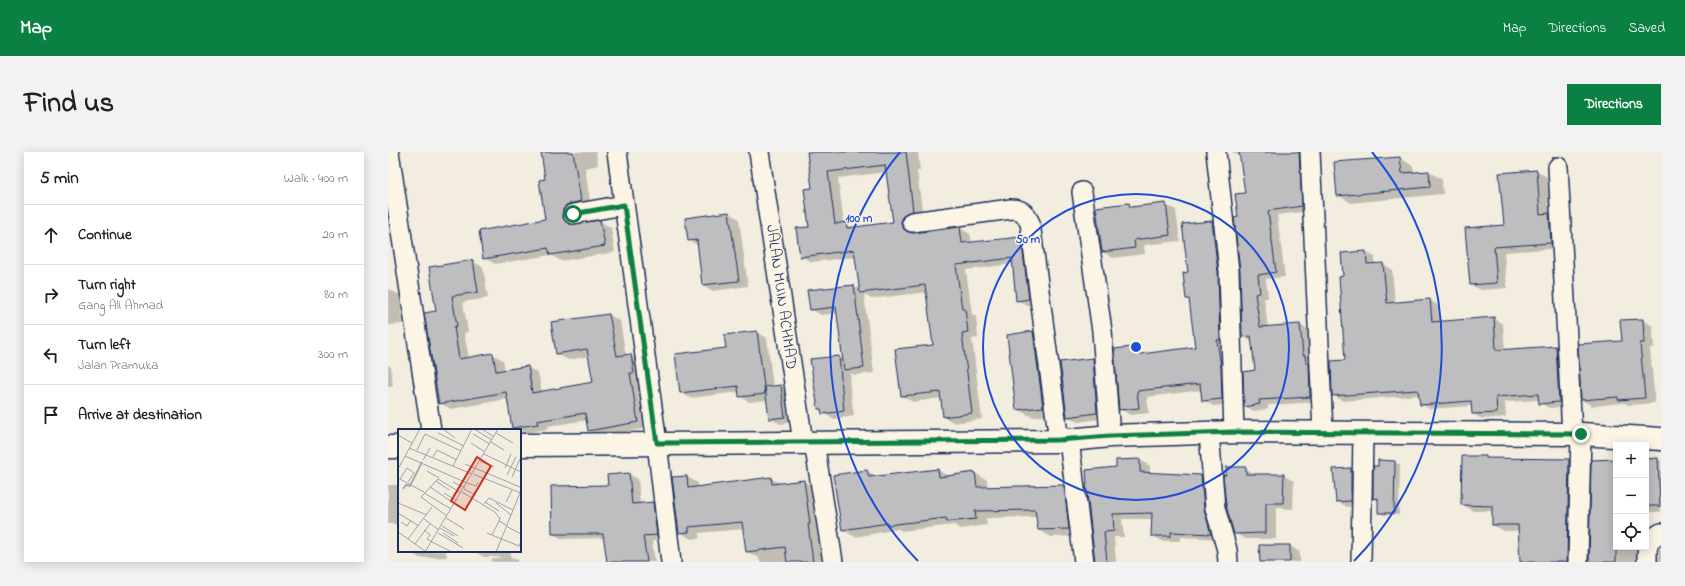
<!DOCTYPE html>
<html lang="en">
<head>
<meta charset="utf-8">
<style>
  body { margin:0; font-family:"Indie Flower",sans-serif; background:#f2f2f2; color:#202124 }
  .controls { position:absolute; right:12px; bottom:12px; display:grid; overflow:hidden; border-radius:0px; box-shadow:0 2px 10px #0003 }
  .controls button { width:36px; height:36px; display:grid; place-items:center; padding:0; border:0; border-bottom:1px solid #e0e0e0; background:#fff; color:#202124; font:20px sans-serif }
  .stop { position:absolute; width:12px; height:12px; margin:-9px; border:3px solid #0b8043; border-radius:50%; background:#fff }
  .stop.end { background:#0b8043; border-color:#fff; box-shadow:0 1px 4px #0008 }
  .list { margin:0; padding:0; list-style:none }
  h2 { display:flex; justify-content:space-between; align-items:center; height:52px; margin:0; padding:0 16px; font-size:17px }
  h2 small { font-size:13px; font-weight:400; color:#757577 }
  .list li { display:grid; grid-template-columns:26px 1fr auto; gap:12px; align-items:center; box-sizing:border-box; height:60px; padding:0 16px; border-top:1px solid #e0e0e0 }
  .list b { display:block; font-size:15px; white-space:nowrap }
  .list p { margin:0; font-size:13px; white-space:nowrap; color:#757577 }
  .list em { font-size:13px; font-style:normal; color:#757577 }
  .icon { flex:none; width:22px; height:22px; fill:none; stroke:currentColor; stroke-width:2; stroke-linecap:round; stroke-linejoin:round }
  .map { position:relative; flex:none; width:1273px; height:410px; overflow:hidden; border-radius:0px }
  header { display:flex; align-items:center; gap:24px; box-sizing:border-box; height:56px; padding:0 20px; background:#0b8043; color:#fff }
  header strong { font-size:19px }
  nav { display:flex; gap:22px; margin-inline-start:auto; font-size:14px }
  .intro { display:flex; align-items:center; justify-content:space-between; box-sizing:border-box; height:96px; padding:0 24px }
  h1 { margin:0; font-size:28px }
  .button { padding:10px 18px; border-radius:0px; background:#0b8043; color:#fff; font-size:14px; font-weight:700 }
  main { display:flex; gap:24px; padding:0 24px }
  aside { flex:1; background:#fff; border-radius:0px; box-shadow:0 2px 10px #0003 }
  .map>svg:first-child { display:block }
</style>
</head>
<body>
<header>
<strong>Map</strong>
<nav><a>Map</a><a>Directions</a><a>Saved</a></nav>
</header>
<div class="intro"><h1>Find us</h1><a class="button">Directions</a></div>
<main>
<aside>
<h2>5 min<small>Walk · 400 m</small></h2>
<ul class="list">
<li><svg class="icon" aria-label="ahead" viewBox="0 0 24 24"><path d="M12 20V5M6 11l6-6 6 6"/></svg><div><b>Continue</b></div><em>20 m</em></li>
<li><svg class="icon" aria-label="right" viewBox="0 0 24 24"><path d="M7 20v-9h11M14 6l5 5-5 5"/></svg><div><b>Turn right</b><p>Gang Ali Ahmad</p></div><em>80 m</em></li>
<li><svg class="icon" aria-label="left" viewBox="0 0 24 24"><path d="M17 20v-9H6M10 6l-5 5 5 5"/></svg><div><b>Turn left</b><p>Jalan Pramuka</p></div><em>300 m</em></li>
<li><svg class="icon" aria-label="arrive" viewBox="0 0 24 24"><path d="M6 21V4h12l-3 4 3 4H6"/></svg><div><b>Arrive at destination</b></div></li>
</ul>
</aside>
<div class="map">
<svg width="1273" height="410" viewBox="0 0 1273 410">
  <rect width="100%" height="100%" fill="#f3ede0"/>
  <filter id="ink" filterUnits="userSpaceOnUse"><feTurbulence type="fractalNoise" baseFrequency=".025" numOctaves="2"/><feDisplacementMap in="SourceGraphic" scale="8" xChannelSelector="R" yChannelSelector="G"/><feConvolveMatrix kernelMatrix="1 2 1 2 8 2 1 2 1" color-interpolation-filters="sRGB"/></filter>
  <g filter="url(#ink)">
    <!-- shadow -->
    <g fill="#0003" fill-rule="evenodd">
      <path d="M154 0H208L210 13 197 16 203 55 185 71 186 73 212 69 223 76 227 100 173 109 163 103 107 112 96 106 159 68 158 28Z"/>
      <path d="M420 0H530L532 19H529L535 65 523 78 525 82 572 76 582 82 584 91 632 86 643 92 651 153 640 154 629 148 625 112 578 118 584 162 588 164 590 186 584 187 594 267 567 271 556 265 554 246 525 250 514 244 546 194 539 140 483 147 476 142 486 221 467 223 462 221 463 227H461L466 264 445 267 435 261V259L431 256 451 205 455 207 450 161 433 163 423 157 465 134 473 138 468 105 423 110 413 104 422 76 425 37ZM499 20 506 71 466 76 456 72 450 26Z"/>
      <path d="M844 0H913L922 59 889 63 897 125 878 127 880 146H876L880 176 912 173 921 178 931 250 880 253V257L866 259 857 254 868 219 864 190 855 184 851 66 858 42 853 5Z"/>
      <path d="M1012 6 1025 14 1026 21 1041 20 1054 27 1055 42 963 51 950 43 947 11Z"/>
      <path d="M1149 19 1159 25 1162 62 1171 68 1173 96 1116 100 1119 136 1093 138 1083 133Z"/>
      <path d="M741 52 748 56 778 53 788 58 792 89 756 93 757 102 725 106 715 100Z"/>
      <path d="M341 61 351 67 360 134 325 139 315 133 310 94 301 88Z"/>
      <path d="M824 70 834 75 844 252 825 254 815 248 814 238 759 245 761 261 742 263 732 257 743 196 754 203 808 196 802 148 799 146 801 121 795 73Z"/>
      <path d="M977 100 987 105V112H995L1004 117 1007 151 1042 148 1051 154 1052 170 1105 166 1115 172 1117 198 1168 195 1177 200 1180 255 1161 256 1152 251 1151 248 1117 250 1118 265 1094 267 1085 262 1084 254 1042 257 1032 252V243L955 249 945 243 958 209 956 125Z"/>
      <path d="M84 109 95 115 100 146 75 150 80 180 76 181 81 206 104 202 115 208 117 218 139 215 150 221 154 240 206 231 202 204 180 208 169 202 164 171 221 163 232 169 238 204 242 203 253 209 260 276 212 284 201 278 200 268 160 274V277L136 281 132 278 125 275 120 247 63 257 52 251 49 160Z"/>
      <path d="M0 137 12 143 14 172 0 173Z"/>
      <path d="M1255 168 1265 174 1266 196H1262L1267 251 1241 253 1236 251 1204 254 1194 248 1235 190Z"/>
      <path d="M369 180 379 186 385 235 393 234 403 240 407 270 392 272 382 266 379 248 361 250 352 244 351 240 302 246 293 241 339 197 337 184Z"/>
      <path d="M645 180 659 189 669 262 644 265 629 257Z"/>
      <path d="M705 207 715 213 719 266 690 270 680 265Z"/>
      <path d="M0 213 3 215 5 234 0 235Z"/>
      <path d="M1098 305 1102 307 1181 308 1192 314 1190 410H1133L1131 379H1116L1105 373V359H1085L1074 352Z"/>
      <path d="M1270 307 1273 309V360H1261L1259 410H1202L1228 308V395H1258V308Z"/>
      <path d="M752 308 762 314V322L813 324 823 330 832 387 793 385V389H774L764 383 765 367H734L736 385H726L728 410H708L729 316Z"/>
      <path d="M991 309 1007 310 1012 313 1011 363H996L991 360V349L986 346Z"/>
      <path d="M857 316 867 322 896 324 906 329 905 357 888 356V387H857L847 381Z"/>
      <path d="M963 317 973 323V354L959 355 948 349 946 318Z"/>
      <path d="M550 318 561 325 587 321 599 328 600 336 675 334 687 341 693 384 663 385 650 378 649 365 598 366 599 373 572 377 566 373 513 379 511 377 467 385 455 378 479 319 490 325Z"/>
      <path d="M241 322 250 327 252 352 265 351 274 356 277 388 264 389 267 410H220L217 386 174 387 165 382 221 334Z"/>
      <path d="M299 325 310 331V336L383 326 393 332 415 329 426 335 435 410H372L371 406 359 400 356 377 311 381 312 386 303 387 292 380Z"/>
      <rect x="0" y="333" width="11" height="39"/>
      <path d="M902 394 912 400V410H873Z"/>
      <path d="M1273 396V410H1270L1271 398Z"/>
      <path d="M22 399H58L59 405 31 406Z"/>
      <path d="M86 399H123V405L130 408V410H104L103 407 112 406V405H96Z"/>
    </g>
    <!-- building -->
    <g fill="#bebec0" stroke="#1b2f5e" fill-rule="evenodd">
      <path d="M153 0H185L193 49 178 53 175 58 174 64 177 69 182 72 212 68 217 94 162 103 160 96 95 107 91 79 157 67 151 28 157 27Z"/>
      <path d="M419 0H518L525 59 517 62 514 65 513 71 516 77 520 80 525 81 572 75 574 91 633 85 641 147 628 149 624 106 568 113 574 157H577L580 180 574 181 584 261 555 265 552 240 513 244 507 197 545 193 537 133 472 141 466 98 412 105 408 76 421 75 416 37 424 36ZM497 13 505 70 459 76 458 70 447 72 440 20Z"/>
      <path d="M851 0H911L914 54 880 59 888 120 870 123 872 141 867 142 872 175 912 172 915 203H917L918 211H921L922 245 871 248 872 252 856 255 855 220 867 218 863 184 854 185 852 119 846 66 850 65 847 42 857 41Z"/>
      <path d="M1012 5 1014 21 1041 19 1042 35 949 44 946 10Z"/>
      <path d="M1149 18 1152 62 1161 61 1163 91 1106 95 1109 131 1082 133 1077 76 1116 73 1111 21Z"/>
      <path d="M741 51 742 55 778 51 782 83 746 88 747 96 714 100 708 55Z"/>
      <path d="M341 60 351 129 314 133 309 88 300 89 297 66Z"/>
      <path d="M824 69 830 120 832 188H829L833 215 834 247 814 249 812 232 749 239 751 256 731 258 726 197 744 195 745 203 807 195 801 147H798L795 121 800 120 794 72Z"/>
      <path d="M978 99 979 112 995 111 999 151 1042 147 1044 170 1106 165 1108 198 1168 194 1171 250 1151 252 1150 242 1108 245 1109 261 1084 262 1083 249 1032 253 1030 238 944 244 943 209 957 208 951 125 955 124 953 101Z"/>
      <path d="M85 108 90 140 64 144 69 174 66 175 71 207 105 201 108 219 140 214 144 241 205 230 199 197 168 202 163 170 221 162 229 204 243 202 246 221H242L250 270 200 279 197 261 149 269 150 272 124 276 118 240 51 252 36 161 48 159 41 115Z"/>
      <path d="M466 133 476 216 456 218 448 155 422 158 419 138Z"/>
      <path d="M1255 167 1256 191H1252L1257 246 1230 248V245L1193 248 1190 192 1234 189 1232 168Z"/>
      <path d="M369 179 377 242 351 245 350 234 292 241 287 202 338 196 336 183Z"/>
      <path d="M645 179 655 255 628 258 619 183Z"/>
      <path d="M451 204 456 259 434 262 433 257H430L422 207Z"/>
      <path d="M705 206 709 261 679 265 672 210Z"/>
      <path d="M393 233 397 265 381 267 377 235Z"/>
      <path d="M1074 304H1098V306L1181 307 1179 410H1132L1130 373H1104V354L1073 353Z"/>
      <path d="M1270 306 1272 354H1258V307Z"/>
      <path d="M752 307V320L813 323 816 357 823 382 783 380V384H763L764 361 725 362 726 379 716 380 719 410H707L698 332H699L698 318 728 315V308Z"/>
      <path d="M1228 307V410H1201L1203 308Z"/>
      <path d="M990 308 1007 309 1006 361H990V346L985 347V314H990Z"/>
      <path d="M838 315H858V322H896L895 351H878V381L846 382 838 354 835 323H838Z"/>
      <path d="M963 316V349L948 350 945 317Z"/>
      <path d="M550 317 551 325 587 320 589 335 676 333 681 377 650 378 647 358 587 359 588 367 559 370 558 366 500 373V371L454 378 445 323 479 318 481 325Z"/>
      <path d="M241 321 244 352 265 350 269 383 255 384 259 410H219L215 382H164L163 334 220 333 219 323Z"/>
      <path d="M299 324 300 336 383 325 384 332 416 328 422 372H420L425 410H399L397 395 358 400 354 370 301 375V380L291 381 284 325Z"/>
      <path d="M871 393H902V410H872Z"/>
    </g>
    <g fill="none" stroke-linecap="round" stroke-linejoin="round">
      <!-- minor casing -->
      <g stroke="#1b2f5e" stroke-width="22">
        <g id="minor">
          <path d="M1 0 43 278"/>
          <path d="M229 0 269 291 283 410"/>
          <path d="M371 0 415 290"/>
          <path d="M828 0 841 119 846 280"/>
          <path d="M922 0 935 280"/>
          <path d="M1170 15 1184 282"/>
          <path d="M694 40 714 179 722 284"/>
          <path d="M185 62 236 53"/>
          <path d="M524 70 623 57C634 57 637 61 642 71L671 289"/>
          <path d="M821 280 827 356 839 398 840 410"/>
          <path d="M681 288 696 410"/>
          <path d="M426 290 445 410"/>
          <path d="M973 410 975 281"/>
          <path d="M1190 410 1193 282"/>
          <path d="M1259 410C1259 393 1258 390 1273 381"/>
        </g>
      </g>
      <!-- tertiary casing -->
      <g stroke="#1b2f5e" stroke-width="25">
        <g id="tertiary">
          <path d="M132 293 671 289 722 284 846 280 1193 282 1273 287"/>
          <path d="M0 295H11"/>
        </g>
      </g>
      <!-- minor -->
      <use href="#minor" stroke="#fcf5e5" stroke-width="19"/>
      <!-- tertiary -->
      <use href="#tertiary" stroke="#fcf5e5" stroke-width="22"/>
    </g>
  </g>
  <g fill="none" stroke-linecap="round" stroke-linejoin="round" filter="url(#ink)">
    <!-- route -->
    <path stroke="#0b8043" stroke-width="5" d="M185 62 236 53 269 291 671 288 722 284 846 280 1193 282"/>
  </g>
  <!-- distance rings -->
  <g fill="none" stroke="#1d4ed8" stroke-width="2">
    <circle cx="748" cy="195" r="153"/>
    <path d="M530 409A306 306 0 0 1 512 0M984 0A306 306 0 0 1 966 409"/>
  </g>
  <g text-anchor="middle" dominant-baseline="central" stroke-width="3" stroke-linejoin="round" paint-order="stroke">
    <!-- street labels -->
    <g font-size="16" fill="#1b2f5e" stroke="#fcf5e5">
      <text transform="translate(393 145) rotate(82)">JALAN MUIN ACHMAD</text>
    </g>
  </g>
  <!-- overview -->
  <g transform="translate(10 277)">
    <rect width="123" height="123" fill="#f3ede0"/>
    <path fill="none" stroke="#a9acb3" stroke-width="2" d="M5 60 8 56 12 57 24 33"/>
    <path fill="none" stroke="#9da1ac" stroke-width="1" d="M45 0 57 9M76 0 94 11M84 0 96 8M40 4 66 17M98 4 115 14M75 5 92 15M0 6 14 14M93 13 106 21M73 14 87 23M11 19 74 45M19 21 27 5 63 22M86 25 123 43M7 27 69 54M35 28 39 21 59 31M25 31 32 19M82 32 96 38M67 35 122 58M55 37 74 0M107 39 113 25M0 40 22 0M29 42 41 49M75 45 123 64M109 46 118 28M114 48 122 30M0 49 26 63M2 50 9 39 16 44 10 53M38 52 51 61M55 53 67 59M69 54 78 57 80 53M32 58 57 75M66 60 78 66M64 63 97 83 102 90M26 64 53 80M46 64 59 72M87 73 101 82M108 73 114 61M0 74 29 86M98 74 113 86M86 75 91 69 115 81M0 84 21 97M49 87 23 68 40 50 63 64M102 88 101 92 108 96M48 89 66 100M26 90 41 101M3 93 9 97 13 91M44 97 60 107M108 97 123 105M42 99 56 107M26 101 32 106 29 110 34 113M0 103 27 122M40 104 65 119M45 104 60 114M89 104 121 117 123 113M94 106 101 92M10 110 34 78M34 113 52 122M17 115 32 95M27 123 100 0M98 123 122 64"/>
    <path fill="#c8321e" fill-opacity="0.15" stroke="#c8321e" stroke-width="2" d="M79 28 93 37 67 81 53 72Z"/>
    <rect width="123" height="123" fill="none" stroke="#1b2f5e" stroke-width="2"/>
  </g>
  <circle cx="748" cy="195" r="6" fill="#1d4ed8" stroke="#fcf5e5" stroke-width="2"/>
  <g font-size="12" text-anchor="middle" font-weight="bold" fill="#1d4ed8" stroke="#fcf5e5" stroke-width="3" stroke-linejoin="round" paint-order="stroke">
    <text x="471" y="70">100 m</text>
    <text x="640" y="91">50 m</text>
  </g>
</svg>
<div class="controls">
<button>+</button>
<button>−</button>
<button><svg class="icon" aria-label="locate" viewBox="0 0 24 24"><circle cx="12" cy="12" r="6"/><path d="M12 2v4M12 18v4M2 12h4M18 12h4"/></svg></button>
</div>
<div class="stop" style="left:185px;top:62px"></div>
<div class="stop end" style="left:1193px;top:282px"></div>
</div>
</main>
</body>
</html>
